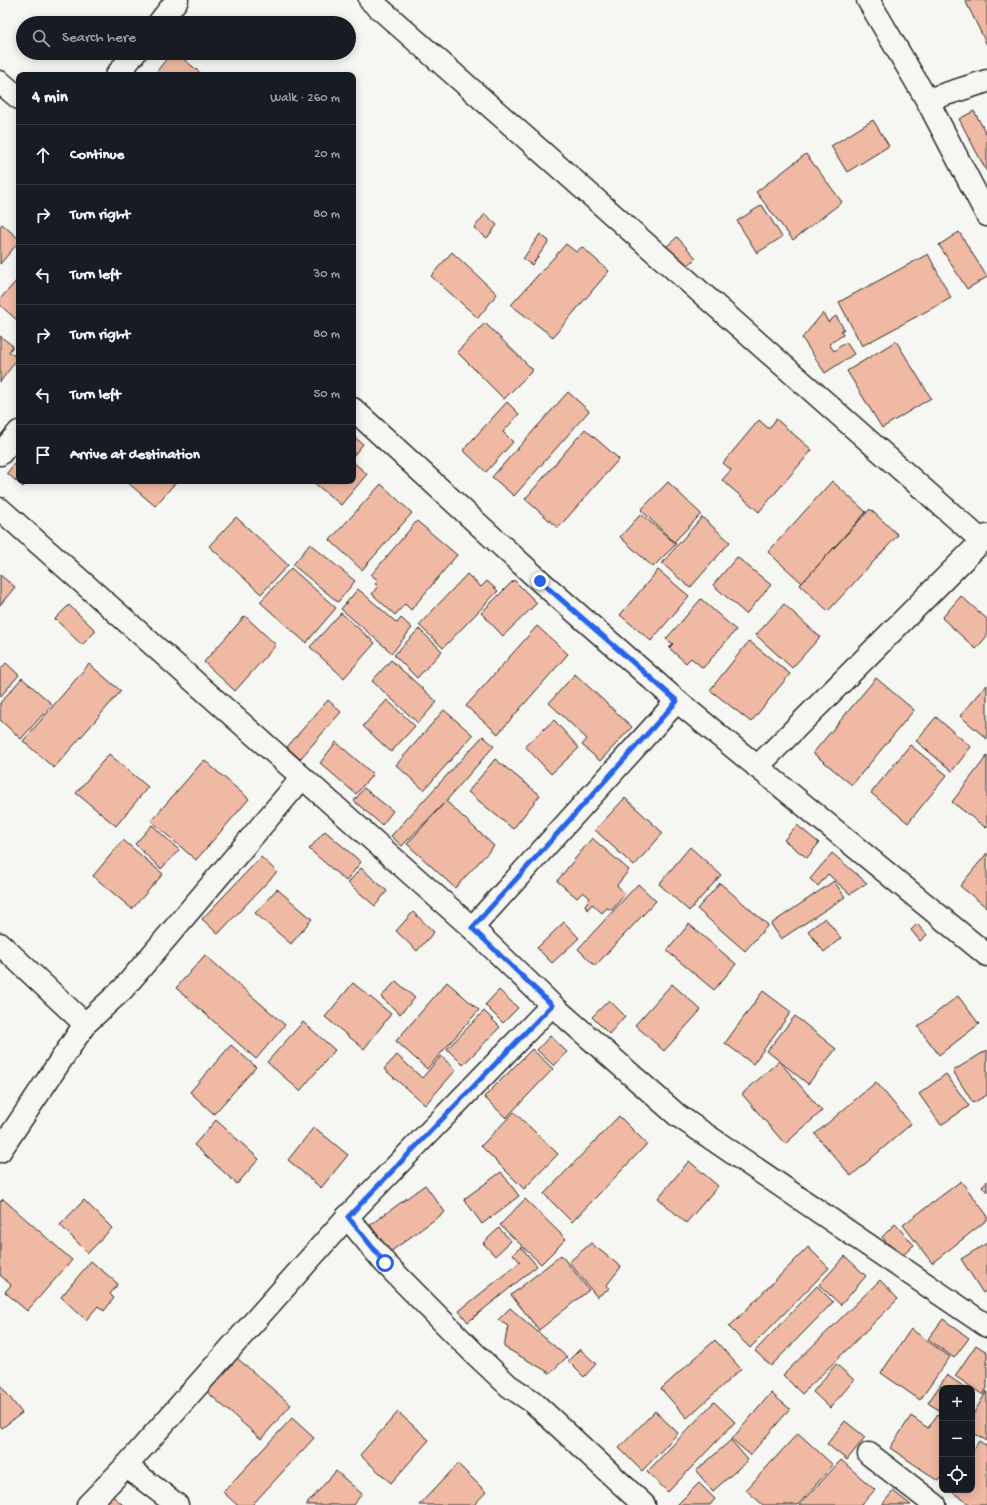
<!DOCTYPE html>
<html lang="en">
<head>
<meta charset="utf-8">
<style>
  body { margin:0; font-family:"Gochi Hand",sans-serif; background:#20242c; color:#f1f3f6 }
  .controls { position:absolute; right:12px; bottom:12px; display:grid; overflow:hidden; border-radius:8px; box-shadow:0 2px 10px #0003 }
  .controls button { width:36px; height:36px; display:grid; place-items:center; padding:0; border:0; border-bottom:1px solid #363941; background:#171b24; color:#f1f3f6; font:20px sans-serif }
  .stop { position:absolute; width:12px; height:12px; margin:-9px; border:3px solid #2563eb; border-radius:50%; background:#fff }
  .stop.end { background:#2563eb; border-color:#fff; box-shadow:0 1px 4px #0008 }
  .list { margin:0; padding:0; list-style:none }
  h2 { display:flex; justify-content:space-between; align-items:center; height:52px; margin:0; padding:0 16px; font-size:17px }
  h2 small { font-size:13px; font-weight:400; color:#9ea1a6 }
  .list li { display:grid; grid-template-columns:26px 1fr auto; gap:12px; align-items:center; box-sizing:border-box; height:60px; padding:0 16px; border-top:1px solid #363941 }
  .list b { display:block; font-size:15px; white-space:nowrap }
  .list em { font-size:13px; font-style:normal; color:#9ea1a6 }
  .icon { flex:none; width:22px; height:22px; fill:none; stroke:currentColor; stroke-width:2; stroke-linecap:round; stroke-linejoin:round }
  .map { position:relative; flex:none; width:987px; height:1505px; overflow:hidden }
  .search { position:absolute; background:#171b24; box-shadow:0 2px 10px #0003; left:16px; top:16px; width:340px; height:44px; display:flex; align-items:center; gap:10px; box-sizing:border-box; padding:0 14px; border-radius:22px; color:#9ea1a6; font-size:15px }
  .panel { position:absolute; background:#171b24; box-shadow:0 2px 10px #0003; left:16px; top:72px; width:340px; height:412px; border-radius:8px }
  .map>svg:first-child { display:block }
</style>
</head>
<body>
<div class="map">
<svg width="987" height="1505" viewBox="0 0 987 1505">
  <rect width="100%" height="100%" fill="#f6f6f2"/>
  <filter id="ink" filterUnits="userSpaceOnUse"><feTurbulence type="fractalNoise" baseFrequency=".025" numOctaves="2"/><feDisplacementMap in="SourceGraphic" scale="8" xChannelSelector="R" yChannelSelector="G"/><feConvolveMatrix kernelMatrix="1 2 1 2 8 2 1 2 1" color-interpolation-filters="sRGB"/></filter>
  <g filter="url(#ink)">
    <!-- building -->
    <g fill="#efb9a3" stroke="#2b2b2b">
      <path d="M965 0H987V45Z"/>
      <path d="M171 53H176L203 75H154Z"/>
      <path d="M974 111 987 135V172L959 119Z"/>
      <path d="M873 120 889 146 847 172 831 146Z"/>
      <path d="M806 154 842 202 793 240 756 192Z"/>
      <path d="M762 205 782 237 757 253 737 221Z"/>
      <path d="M485 214 497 225 487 238 474 228Z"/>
      <path d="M2 224 19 239V242L0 264V227Z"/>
      <path d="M959 232 987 277 967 289 939 245Z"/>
      <path d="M540 234 549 241 532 265 523 259Z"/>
      <path d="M677 237 696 258 683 270 664 249Z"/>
      <path d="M566 244 576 252 582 247 609 271 553 337 511 305Z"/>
      <path d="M452 252 497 294 478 318 431 276Z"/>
      <path d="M928 254 951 298 862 346 839 302Z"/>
      <path d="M19 278V322L0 305V299Z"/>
      <path d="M823 313 828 322 836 316 844 329 841 331 843 335 829 344 834 351 846 342 854 354 825 373 802 338Z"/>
      <path d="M485 323 533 370 504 399 457 352Z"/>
      <path d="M0 336 13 346 9 352 18 358 0 382Z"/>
      <path d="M896 341 931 398 882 428 847 371Z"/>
      <path d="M568 392 589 411 514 496 492 477Z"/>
      <path d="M507 402 519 414 503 432 513 442 486 472 463 450Z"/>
      <path d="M776 419 812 450 759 512 722 480 731 470 723 463 759 420 769 429Z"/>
      <path d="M585 429 619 459 558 528 525 499Z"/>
      <path d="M353 436 363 444 353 456Z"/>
      <path d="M19 458V481H28L23 487 7 473Z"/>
      <path d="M353 462 367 474 341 505 312 481H353Z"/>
      <path d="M126 481H177L155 506Z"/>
      <path d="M832 481 866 512 802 583 768 552Z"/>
      <path d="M668 482 701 514 674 542 641 510Z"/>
      <path d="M381 484 412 513 362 570 330 540Z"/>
      <path d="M870 509 898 535 828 611 800 585Z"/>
      <path d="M641 514 676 544 653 567 620 537Z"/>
      <path d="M236 517 288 565 261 594 209 546Z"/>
      <path d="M702 517 730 542 690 588 662 563Z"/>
      <path d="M417 521 457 555 411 610 405 604 395 615 372 594 378 586 375 584 378 580 371 575Z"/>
      <path d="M310 544 355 581 338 602 293 565Z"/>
      <path d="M737 557 771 585 746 614 713 585Z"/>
      <path d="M291 568 336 608 306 643 260 602Z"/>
      <path d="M658 570 689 596 651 641 620 615Z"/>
      <path d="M467 574 481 587 487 581 498 591 443 648 419 625Z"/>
      <path d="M0 575 15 587 0 605Z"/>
      <path d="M514 580 537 603 503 636 481 613Z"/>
      <path d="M358 589 397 623 401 618 412 628 392 653 341 609Z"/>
      <path d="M961 596 987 619V636L976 649 942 618Z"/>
      <path d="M701 599 736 630 703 668 691 658 686 663 669 648 673 644 666 639Z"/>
      <path d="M784 604 820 637 792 668 756 635Z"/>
      <path d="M69 605 96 631 82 645 55 619Z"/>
      <path d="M341 613 375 643 344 678 310 647Z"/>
      <path d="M245 616 276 645 235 691 204 662Z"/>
      <path d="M537 626 568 654 498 734 466 706Z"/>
      <path d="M419 629 442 651 417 678 394 655Z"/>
      <path d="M749 641 790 674 751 722 710 690Z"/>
      <path d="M391 660 437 702 418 723 372 681Z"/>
      <path d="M6 663 19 675 0 697V670Z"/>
      <path d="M89 664 121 691 54 768 23 741Z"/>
      <path d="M575 674 632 727 600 761 582 745 587 739 549 703Z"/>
      <path d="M22 678 52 704 21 739 0 720V703Z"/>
      <path d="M876 678 914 710 852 785 813 753Z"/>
      <path d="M987 685V739L960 716Z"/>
      <path d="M328 700 341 712 300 759 287 747Z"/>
      <path d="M387 700 415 726 391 752 363 726Z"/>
      <path d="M444 710 473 735 424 790 396 765Z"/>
      <path d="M936 717 971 747 952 771 916 741Z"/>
      <path d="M554 720 579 748 551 774 525 746Z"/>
      <path d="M483 736 494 746 446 801 402 846 391 836Z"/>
      <path d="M336 742 373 774 356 794 320 763Z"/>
      <path d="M910 745 947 775 908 823 871 793Z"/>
      <path d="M109 754 148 787 116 826 76 793Z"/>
      <path d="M987 756V827L986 828 952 802Z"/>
      <path d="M495 759 540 795 513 829 468 792Z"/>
      <path d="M204 760 249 799 196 860 151 821Z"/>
      <path d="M364 788 393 811 382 825 354 801Z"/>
      <path d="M625 798 663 833 634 866 595 830Z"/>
      <path d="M446 801 494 846 455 888 407 844Z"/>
      <path d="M152 825 179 850 161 869 135 844Z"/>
      <path d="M797 825 819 843 807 858 784 840Z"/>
      <path d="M325 831 361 862 346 881 309 849Z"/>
      <path d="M592 838 629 870 617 885 625 894 612 910 607 908 602 913 592 904 587 910 585 905 590 898 583 892 577 898 557 881Z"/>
      <path d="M123 840 163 874 132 909 93 876Z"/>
      <path d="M690 847 721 875 689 911 659 884Z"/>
      <path d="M832 853 867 883 850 894 828 874 818 886 810 879Z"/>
      <path d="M987 853V906L986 907 960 886Z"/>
      <path d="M261 857 277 872 218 934 202 919Z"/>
      <path d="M361 868 387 891 375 906 348 883Z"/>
      <path d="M834 881 845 897 781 939 771 924Z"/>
      <path d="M720 883 768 925 745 951 697 909Z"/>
      <path d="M638 884 656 901 595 966 578 949Z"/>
      <path d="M277 889 312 919 291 944 255 913Z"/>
      <path d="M413 912 434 932 417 951 396 931Z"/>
      <path d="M825 918 841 938 824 952 808 931Z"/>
      <path d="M564 922 579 938 552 963 537 948Z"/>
      <path d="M689 924 736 964 714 990 667 951Z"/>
      <path d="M917 924 927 935 920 941 911 930Z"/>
      <path d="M205 955 285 1025 256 1059 176 988Z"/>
      <path d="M396 981 415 998 400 1014 381 997Z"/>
      <path d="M447 982 479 1010 427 1069 396 1041Z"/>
      <path d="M353 983 391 1014 364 1049 325 1017Z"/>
      <path d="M672 984 701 1010 664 1051 635 1025Z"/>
      <path d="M499 990 518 1008 503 1023 485 1005Z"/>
      <path d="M763 991 791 1012 753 1064 725 1043Z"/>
      <path d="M958 996 979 1024 939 1055 918 1027Z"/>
      <path d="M609 1000 625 1016 609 1034 592 1017Z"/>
      <path d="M484 1011 500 1027 463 1065 447 1049Z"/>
      <path d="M795 1016 836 1049 808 1084 767 1051Z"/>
      <path d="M303 1022 335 1050 300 1091 267 1062Z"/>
      <path d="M550 1036 567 1052 554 1066 537 1050Z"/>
      <path d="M231 1045 256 1067 214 1114 190 1092Z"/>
      <path d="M532 1049 553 1069 506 1118 484 1097Z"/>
      <path d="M987 1050V1095L973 1103 953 1071Z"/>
      <path d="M397 1055 422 1078 441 1056 456 1070 425 1105 384 1069Z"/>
      <path d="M779 1061 822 1111 785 1144 742 1094Z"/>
      <path d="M946 1074 969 1106 941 1125 919 1094Z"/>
      <path d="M876 1082 911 1124 851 1176 815 1134Z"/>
      <path d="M514 1112 558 1154 524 1189 481 1146Z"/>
      <path d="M619 1116 647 1144 572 1222 544 1194Z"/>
      <path d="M216 1120 259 1159 237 1184 194 1145Z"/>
      <path d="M314 1127 348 1155 321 1188 288 1160Z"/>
      <path d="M689 1161 718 1186 686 1223 658 1198Z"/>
      <path d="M501 1172 519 1196 482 1224 464 1199Z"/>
      <path d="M961 1181 987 1215V1220L932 1263 903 1225Z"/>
      <path d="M987 1181V1192L982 1186Z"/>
      <path d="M425 1185 445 1212 390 1252 370 1225Z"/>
      <path d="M3 1199 72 1260 27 1311 5 1292 11 1285 0 1275V1202Z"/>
      <path d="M525 1199 566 1239 541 1264 500 1225Z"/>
      <path d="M84 1200 112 1228 88 1253 60 1225Z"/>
      <path d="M895 1224 914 1245 901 1257 882 1237Z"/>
      <path d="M499 1228 511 1241 495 1256 483 1243Z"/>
      <path d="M591 1243 621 1267 606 1286 610 1288 597 1297 569 1262Z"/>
      <path d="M987 1243V1290L983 1293 961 1259Z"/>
      <path d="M521 1247 537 1266 468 1322 459 1311 520 1262 513 1254Z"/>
      <path d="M808 1247 829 1268 750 1348 729 1327Z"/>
      <path d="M561 1255 589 1290 539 1330 511 1295Z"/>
      <path d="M845 1256 866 1276 841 1305 819 1285Z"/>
      <path d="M91 1261 118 1284 110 1294 114 1298 104 1311 98 1306 86 1320 61 1297Z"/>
      <path d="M880 1280 898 1299 802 1394 783 1375Z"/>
      <path d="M817 1286 833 1302 771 1366 755 1351Z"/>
      <path d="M510 1308 567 1357 550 1373 504 1347 508 1326 498 1320Z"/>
      <path d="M943 1319 969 1338 954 1358 928 1339Z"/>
      <path d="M911 1329 950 1357 920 1400 881 1373Z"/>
      <path d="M715 1340 741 1369 687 1418 661 1389Z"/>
      <path d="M976 1345 987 1352V1388L983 1395 955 1376Z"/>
      <path d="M580 1349 596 1364 584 1377 568 1361Z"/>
      <path d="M237 1358 291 1405 261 1439 207 1392Z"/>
      <path d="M836 1364 854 1380 830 1408 813 1392Z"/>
      <path d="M947 1375 966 1388H942V1412L928 1403Z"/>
      <path d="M0 1385 22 1413 2 1428 0 1425Z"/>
      <path d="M987 1391V1441L972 1432V1416Z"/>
      <path d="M771 1393 790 1409 750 1455 732 1439Z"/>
      <path d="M714 1402 735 1422 668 1492 647 1472Z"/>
      <path d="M655 1411 678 1433 642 1471 619 1448Z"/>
      <path d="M398 1412 429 1440 391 1483 360 1455Z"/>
      <path d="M938 1414 942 1417V1476L939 1481 890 1448 911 1416 928 1428Z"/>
      <path d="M292 1418 314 1438 252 1505H237L223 1492Z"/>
      <path d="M845 1421 865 1437 847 1460 827 1444Z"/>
      <path d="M798 1433 833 1465 798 1505H763L746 1490Z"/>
      <path d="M731 1440 748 1460 713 1491 696 1471Z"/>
      <path d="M979 1441 987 1446V1505H971L949 1490H972V1452Z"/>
      <path d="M841 1460 875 1490 861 1505H800Z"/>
      <path d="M458 1464 486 1492 474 1505H419Z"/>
      <path d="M336 1471 362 1494 353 1505H306Z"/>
      <path d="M699 1483 715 1499 710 1505H677Z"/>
      <path d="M893 1491 911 1505H882Z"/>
      <path d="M108 1492 123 1505H97Z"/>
    </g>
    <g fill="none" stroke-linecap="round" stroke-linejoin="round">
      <!-- street casing -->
      <g stroke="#2b2b2b" stroke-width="25">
        <g id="street">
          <path d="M370 0 982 541"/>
          <path d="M868 0 927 100 987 215"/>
          <path d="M159 23 177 0"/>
          <path d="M117 75 135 53"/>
          <path d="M0 82 19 98"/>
          <path d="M927 100 987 81"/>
          <path d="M353 409 540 581 677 701 987 955"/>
          <path d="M0 454 19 432"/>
          <path d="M0 509 472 928 552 1005 677 1115 987 1326"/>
          <path d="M757 767 987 536"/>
          <path d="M472 928 677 701"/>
          <path d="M0 944 85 1024"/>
          <path d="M0 1151 85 1024 123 989 302 778"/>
          <path d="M347 1217 385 1263 474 1353 509 1386 533 1402 644 1505"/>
          <path d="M869 1454 935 1505"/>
          <path d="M126 1466 177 1505"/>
          <path d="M88 1505 126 1466 347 1217 552 1005"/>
        </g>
      </g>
      <!-- street -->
      <use href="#street" stroke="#f6f6f2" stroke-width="22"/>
    </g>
  </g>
  <g fill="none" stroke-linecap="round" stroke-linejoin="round" filter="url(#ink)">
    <!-- route -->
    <path stroke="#2563eb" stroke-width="5" d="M385 1263 348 1217 552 1005 472 928 677 701 540 581"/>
  </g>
</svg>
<div class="controls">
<button>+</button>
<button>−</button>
<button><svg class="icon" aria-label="locate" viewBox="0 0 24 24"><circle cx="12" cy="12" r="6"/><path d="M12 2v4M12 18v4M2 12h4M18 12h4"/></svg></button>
</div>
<div class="stop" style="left:385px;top:1263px"></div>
<div class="stop end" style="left:540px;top:581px"></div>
<div class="search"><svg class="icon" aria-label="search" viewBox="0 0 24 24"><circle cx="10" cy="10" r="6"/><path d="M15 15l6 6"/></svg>Search here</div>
<section class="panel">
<h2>4 min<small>Walk · 260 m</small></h2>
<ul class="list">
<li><svg class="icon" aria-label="ahead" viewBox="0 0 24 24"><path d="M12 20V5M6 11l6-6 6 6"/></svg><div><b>Continue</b></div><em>20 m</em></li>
<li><svg class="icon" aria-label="right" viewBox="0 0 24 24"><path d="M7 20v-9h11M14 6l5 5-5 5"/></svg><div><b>Turn right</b></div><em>80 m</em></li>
<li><svg class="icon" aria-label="left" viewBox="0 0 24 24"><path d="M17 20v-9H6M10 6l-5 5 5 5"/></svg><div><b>Turn left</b></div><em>30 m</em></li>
<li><svg class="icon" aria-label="right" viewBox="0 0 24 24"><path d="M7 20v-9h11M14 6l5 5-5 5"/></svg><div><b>Turn right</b></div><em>80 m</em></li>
<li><svg class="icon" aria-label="left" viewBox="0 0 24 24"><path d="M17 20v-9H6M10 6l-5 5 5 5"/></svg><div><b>Turn left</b></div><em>50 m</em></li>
<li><svg class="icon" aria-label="arrive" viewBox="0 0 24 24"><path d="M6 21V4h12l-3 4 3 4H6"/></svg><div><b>Arrive at destination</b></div></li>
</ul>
</section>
</div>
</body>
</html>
